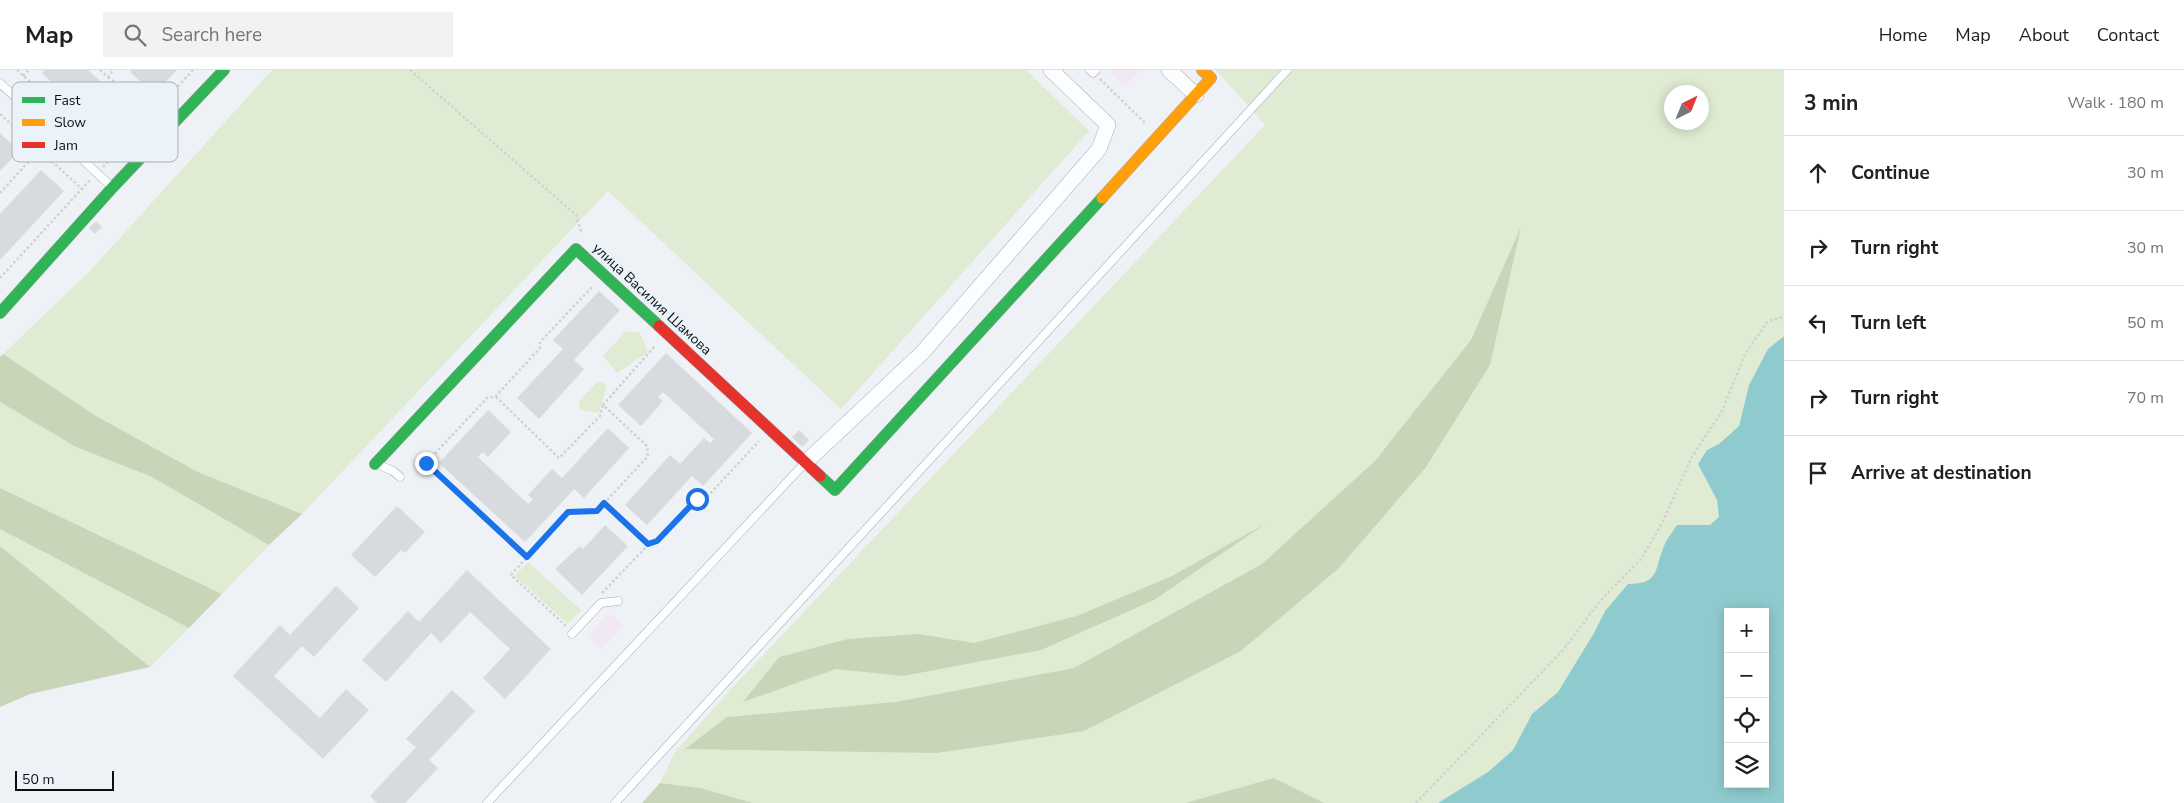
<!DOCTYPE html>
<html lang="en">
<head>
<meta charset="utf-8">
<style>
  body { margin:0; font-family:"Nunito Sans",sans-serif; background:#f2f2f2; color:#202124 }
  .controls { position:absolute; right:15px; bottom:15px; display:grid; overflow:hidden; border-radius:0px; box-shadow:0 2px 12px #0003 }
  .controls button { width:45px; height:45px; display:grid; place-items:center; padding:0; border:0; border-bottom:1px solid #e0e0e0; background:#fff; color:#202124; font:25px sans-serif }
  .compass { position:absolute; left:1664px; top:15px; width:45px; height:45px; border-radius:50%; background:#fff; box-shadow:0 2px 12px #0003; rotate:43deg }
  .scale { position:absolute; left:15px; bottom:12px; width:99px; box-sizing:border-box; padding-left:5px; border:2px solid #0c0f11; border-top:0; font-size:14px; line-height:18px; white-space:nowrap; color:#0c0f11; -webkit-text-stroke:4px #eaf3fa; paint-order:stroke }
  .stop { position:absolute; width:15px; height:15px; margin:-11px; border:4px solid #1a73e8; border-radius:50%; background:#fff }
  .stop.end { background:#1a73e8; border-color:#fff; box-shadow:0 1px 5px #0008 }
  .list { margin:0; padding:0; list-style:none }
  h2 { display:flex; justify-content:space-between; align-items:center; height:65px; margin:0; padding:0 20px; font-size:21px }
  h2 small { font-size:16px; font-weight:400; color:#757577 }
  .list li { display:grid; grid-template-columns:32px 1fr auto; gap:15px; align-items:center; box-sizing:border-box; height:75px; padding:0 20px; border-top:1px solid #e0e0e0 }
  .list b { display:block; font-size:19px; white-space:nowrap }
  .list em { font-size:16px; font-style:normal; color:#757577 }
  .icon { flex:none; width:28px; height:28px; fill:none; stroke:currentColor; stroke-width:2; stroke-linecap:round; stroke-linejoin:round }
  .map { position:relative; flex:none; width:1784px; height:733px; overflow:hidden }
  header { display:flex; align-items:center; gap:30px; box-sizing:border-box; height:70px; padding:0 25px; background:#fff; border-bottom:1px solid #e0e0e0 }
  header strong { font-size:24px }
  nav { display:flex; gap:28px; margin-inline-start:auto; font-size:18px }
  .search { width:350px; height:45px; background:#f2f2f2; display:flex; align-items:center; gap:12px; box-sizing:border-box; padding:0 18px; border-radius:0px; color:#757577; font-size:19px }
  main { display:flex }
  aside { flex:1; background:#fff }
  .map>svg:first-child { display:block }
</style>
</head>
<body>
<header>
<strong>Map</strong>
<div class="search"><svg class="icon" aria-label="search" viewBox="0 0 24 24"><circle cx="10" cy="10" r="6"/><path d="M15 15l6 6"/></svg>Search here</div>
<nav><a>Home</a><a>Map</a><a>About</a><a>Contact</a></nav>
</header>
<main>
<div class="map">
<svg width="1784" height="733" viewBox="0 0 1784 733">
  <rect width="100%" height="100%" fill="#eef2f6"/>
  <!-- industrial -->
  <g fill="#f0e9f4">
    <path d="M1114 0H1141L1125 17 1111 3Z"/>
    <path d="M609 543 623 556 602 579 587 566Z"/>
  </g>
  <!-- green -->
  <g fill="#dfebd2" fill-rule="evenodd">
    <path d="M272 0H1026L1089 61 841 339 608 121 302 444 198 402 96 346 3 284 90 201Z"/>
    <path d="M1216 0H1784V266L1768 279 1749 315 1739 356 1719 374 1707 380 1698 393 1717 430 1720 447 1710 455 1665 474 1654 507 1605 541 1594 563 1558 622 1532 644 1513 680 1488 702 1438 733H1324L1274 708 1185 733H753L700 718 660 713 675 682 732 618 1265 55ZM1672 22H1702V52H1672Z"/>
    <path d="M626 261 640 263 648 282 617 303 603 286Z"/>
    <path d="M598 311 607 315 599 343 580 340 579 331Z"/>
    <path d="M0 332 76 377 152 407 269 475 222 524 0 418Z"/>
    <path d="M0 459 189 558 150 597 0 476Z"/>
    <path d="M528 492 581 540 568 554 515 506Z"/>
  </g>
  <!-- forest -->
  <g fill="#c8d5b8">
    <path d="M1521 157 1490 295 1426 397 1339 498 1241 581 1084 661 937 683 685 679 727 647 896 632 1074 598 1262 494 1375 391 1471 270Z"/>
    <path d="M3 284 96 346 198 402 302 444 269 475 152 407 76 377 0 332V287Z"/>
    <path d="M0 418 222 524 189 558 0 459Z"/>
    <path d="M1265 454 1154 530 1041 580 903 606 836 599 743 632 779 587 848 569 918 564 974 573 1077 546 1172 506Z"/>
    <path d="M0 476 150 597 30 624 0 637Z"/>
    <path d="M1274 708 1324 733H1185Z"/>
    <path d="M660 713 700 718 753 733H642Z"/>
  </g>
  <!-- water -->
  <path fill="#8fcbce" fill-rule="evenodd" d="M1784 266V733H1438L1488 702 1513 680 1532 644 1558 622 1594 563 1605 541 1628 514C1660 514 1654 500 1664 476 1667 468 1673 462 1677 455H1710L1719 447 1717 430 1698 394 1707 380 1719 374 1739 356 1749 315 1768 279ZM1728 542H1765V714H1728Z"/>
  <!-- building -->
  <g fill="#d7dbde">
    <path d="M45 0H88L136 44 113 68 84 41 87 38 77 28 73 32 42 3Z"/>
    <path d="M132 0H177L154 24 130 2Z"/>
    <path d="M0 63 19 81 0 101Z"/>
    <path d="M41 100 64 121 0 190V144Z"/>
    <path d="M96 151 102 157 95 164 89 158Z"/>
    <path d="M599 221 620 240 574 290 584 299 539 349 517 328 563 279 553 270Z"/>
    <path d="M666 283 752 363 703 416 692 406 647 455 625 435 670 385 680 394 704 368 710 373 714 369 663 322 658 327 663 331 641 356 618 335Z"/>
    <path d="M488 340 511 362 488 387 483 382 478 387 528 434 533 429 528 425 552 399 562 408 608 358 629 378 584 428 574 419 525 472 439 393Z"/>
    <path d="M799 360 809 370 802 377 792 367Z"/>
    <path d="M397 436 425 462 405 483 401 480 375 507 351 485Z"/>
    <path d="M605 455 628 476 582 525 555 499 580 476 583 479Z"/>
    <path d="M467 500 551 579 505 629 483 608 510 579 470 542 441 573 431 563 386 612 362 590 408 541 419 552Z"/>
    <path d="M336 516 359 538 314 587 302 576 274 606 320 648 346 619 369 640 323 689 233 606 280 555 290 565Z"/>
    <path d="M452 620 475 641 429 690 438 698 405 733H377L370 726 416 677 406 669Z"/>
  </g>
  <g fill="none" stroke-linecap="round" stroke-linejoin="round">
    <!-- lane casing -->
    <g stroke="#a3a6a8" stroke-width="9">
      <g id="lane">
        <path d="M1090 0 1093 3 1096 0"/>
        <path d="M0 13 112 117"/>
        <path d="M377 394 393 401 400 407"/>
        <path d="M572 564 601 533 618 531"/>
        <path d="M487 733 804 394"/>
        <path d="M615 733 1287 0"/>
      </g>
    </g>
    <!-- street casing -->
    <g stroke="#a3a6a8" stroke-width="16">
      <g id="street">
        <path d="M1169 0 1196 25"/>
        <path d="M805 393 922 283 1099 79 1108 55 1051 0"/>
      </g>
    </g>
    <!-- fast casing -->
    <g stroke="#a3a6a8" stroke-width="12">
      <g id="fast">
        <path d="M0 243 113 117 224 0"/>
        <path d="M375 394 576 179 659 256"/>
        <path d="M820 406 835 420 1102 128"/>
      </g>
    </g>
    <!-- slow casing -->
    <g stroke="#a3a6a8" stroke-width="12">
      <path id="slow" d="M1102 128 1211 8 1202 0"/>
    </g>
    <!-- jam casing -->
    <g stroke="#a3a6a8" stroke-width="12">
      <path id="jam" d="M659 256 820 406"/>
    </g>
    <!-- path -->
    <g stroke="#d0d2d2" stroke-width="2.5" stroke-dasharray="2.5 2.5" stroke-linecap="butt">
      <path d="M17 0 112 87"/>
      <path d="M100 0 108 7 113 0"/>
      <path d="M410 0 576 145 582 164"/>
      <path d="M23 6 29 0"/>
      <path d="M108 7 155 41"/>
      <path d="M1100 9 1146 54"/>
      <path d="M0 44 82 119"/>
      <path d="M103 97 193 0"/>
      <path d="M0 123 39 80"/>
      <path d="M0 208 90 110"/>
      <path d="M496 327 559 388 600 346 603 335"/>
      <path d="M604 433 648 475"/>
      <path d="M527 487 568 442 597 441 648 386 647 376 603 335 655 276"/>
      <path d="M602 523 648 475 657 471 697 429 706 428 759 371"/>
      <path d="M566 556 511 505 527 487 426 393 488 327H495L540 278V272L592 217"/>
      <path d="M1416 733 1563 580 1600 531 1642 488 1662 453 1692 387 1722 341 1745 284 1768 251 1784 247"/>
    </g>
    <!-- lane -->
    <use href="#lane" stroke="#fcfdfe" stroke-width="8"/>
    <!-- street -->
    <use href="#street" stroke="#fcfdfe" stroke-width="15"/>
    <!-- fast -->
    <use href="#fast" stroke="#30b455" stroke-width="11"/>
    <!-- slow -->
    <use href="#slow" stroke="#ff9f0a" stroke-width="11"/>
    <!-- jam -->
    <use href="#jam" stroke="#e5322d" stroke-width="11"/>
  </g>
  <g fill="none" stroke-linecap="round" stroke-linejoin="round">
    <!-- route -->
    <path stroke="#1a73e8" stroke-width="6" d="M426 393 527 487 568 442 597 441 604 433 648 474 657 471 697 429"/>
  </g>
  <g text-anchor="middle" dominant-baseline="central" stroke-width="4" stroke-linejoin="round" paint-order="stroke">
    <!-- street labels -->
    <g font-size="14" fill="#0c0f11" stroke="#eaf3fa">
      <text transform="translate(652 229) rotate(43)">улица Василия Шамова</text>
    </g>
  </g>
  <!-- legend -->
  <rect x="12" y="12" width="166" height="80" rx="8" fill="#eaf3fa" stroke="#a7afb4" stroke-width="1"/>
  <rect x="22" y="27" width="23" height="6" fill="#30b455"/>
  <rect x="22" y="49" width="23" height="7" fill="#ff9f0a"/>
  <rect x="22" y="72" width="23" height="6" fill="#e5322d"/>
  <g font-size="14" fill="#0c0f11">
    <text x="54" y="35">Fast</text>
    <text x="54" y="57">Slow</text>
    <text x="54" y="80">Jam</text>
  </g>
</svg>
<div class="controls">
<button>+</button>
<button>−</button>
<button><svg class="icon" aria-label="locate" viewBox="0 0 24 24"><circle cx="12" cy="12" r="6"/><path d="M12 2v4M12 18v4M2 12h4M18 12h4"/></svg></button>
<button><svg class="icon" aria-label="layers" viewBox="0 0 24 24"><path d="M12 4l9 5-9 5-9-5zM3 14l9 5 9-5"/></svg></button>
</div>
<svg class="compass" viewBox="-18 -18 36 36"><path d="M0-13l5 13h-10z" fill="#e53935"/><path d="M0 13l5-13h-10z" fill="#757577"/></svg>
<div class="scale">50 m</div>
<div class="stop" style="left:697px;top:429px"></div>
<div class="stop end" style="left:426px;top:393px"></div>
</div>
<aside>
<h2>3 min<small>Walk · 180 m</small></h2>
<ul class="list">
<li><svg class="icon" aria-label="ahead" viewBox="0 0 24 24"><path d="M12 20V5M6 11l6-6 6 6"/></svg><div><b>Continue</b></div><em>30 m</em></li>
<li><svg class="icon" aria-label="right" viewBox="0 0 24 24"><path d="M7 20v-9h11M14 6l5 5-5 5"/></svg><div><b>Turn right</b></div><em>30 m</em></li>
<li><svg class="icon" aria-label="left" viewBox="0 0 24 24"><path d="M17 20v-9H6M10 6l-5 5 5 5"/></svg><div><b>Turn left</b></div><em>50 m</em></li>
<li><svg class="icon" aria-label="right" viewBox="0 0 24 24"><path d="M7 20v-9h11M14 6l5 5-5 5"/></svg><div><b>Turn right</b></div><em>70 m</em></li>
<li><svg class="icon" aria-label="arrive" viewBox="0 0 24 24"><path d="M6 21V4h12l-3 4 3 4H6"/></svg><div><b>Arrive at destination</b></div></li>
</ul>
</aside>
</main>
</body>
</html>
